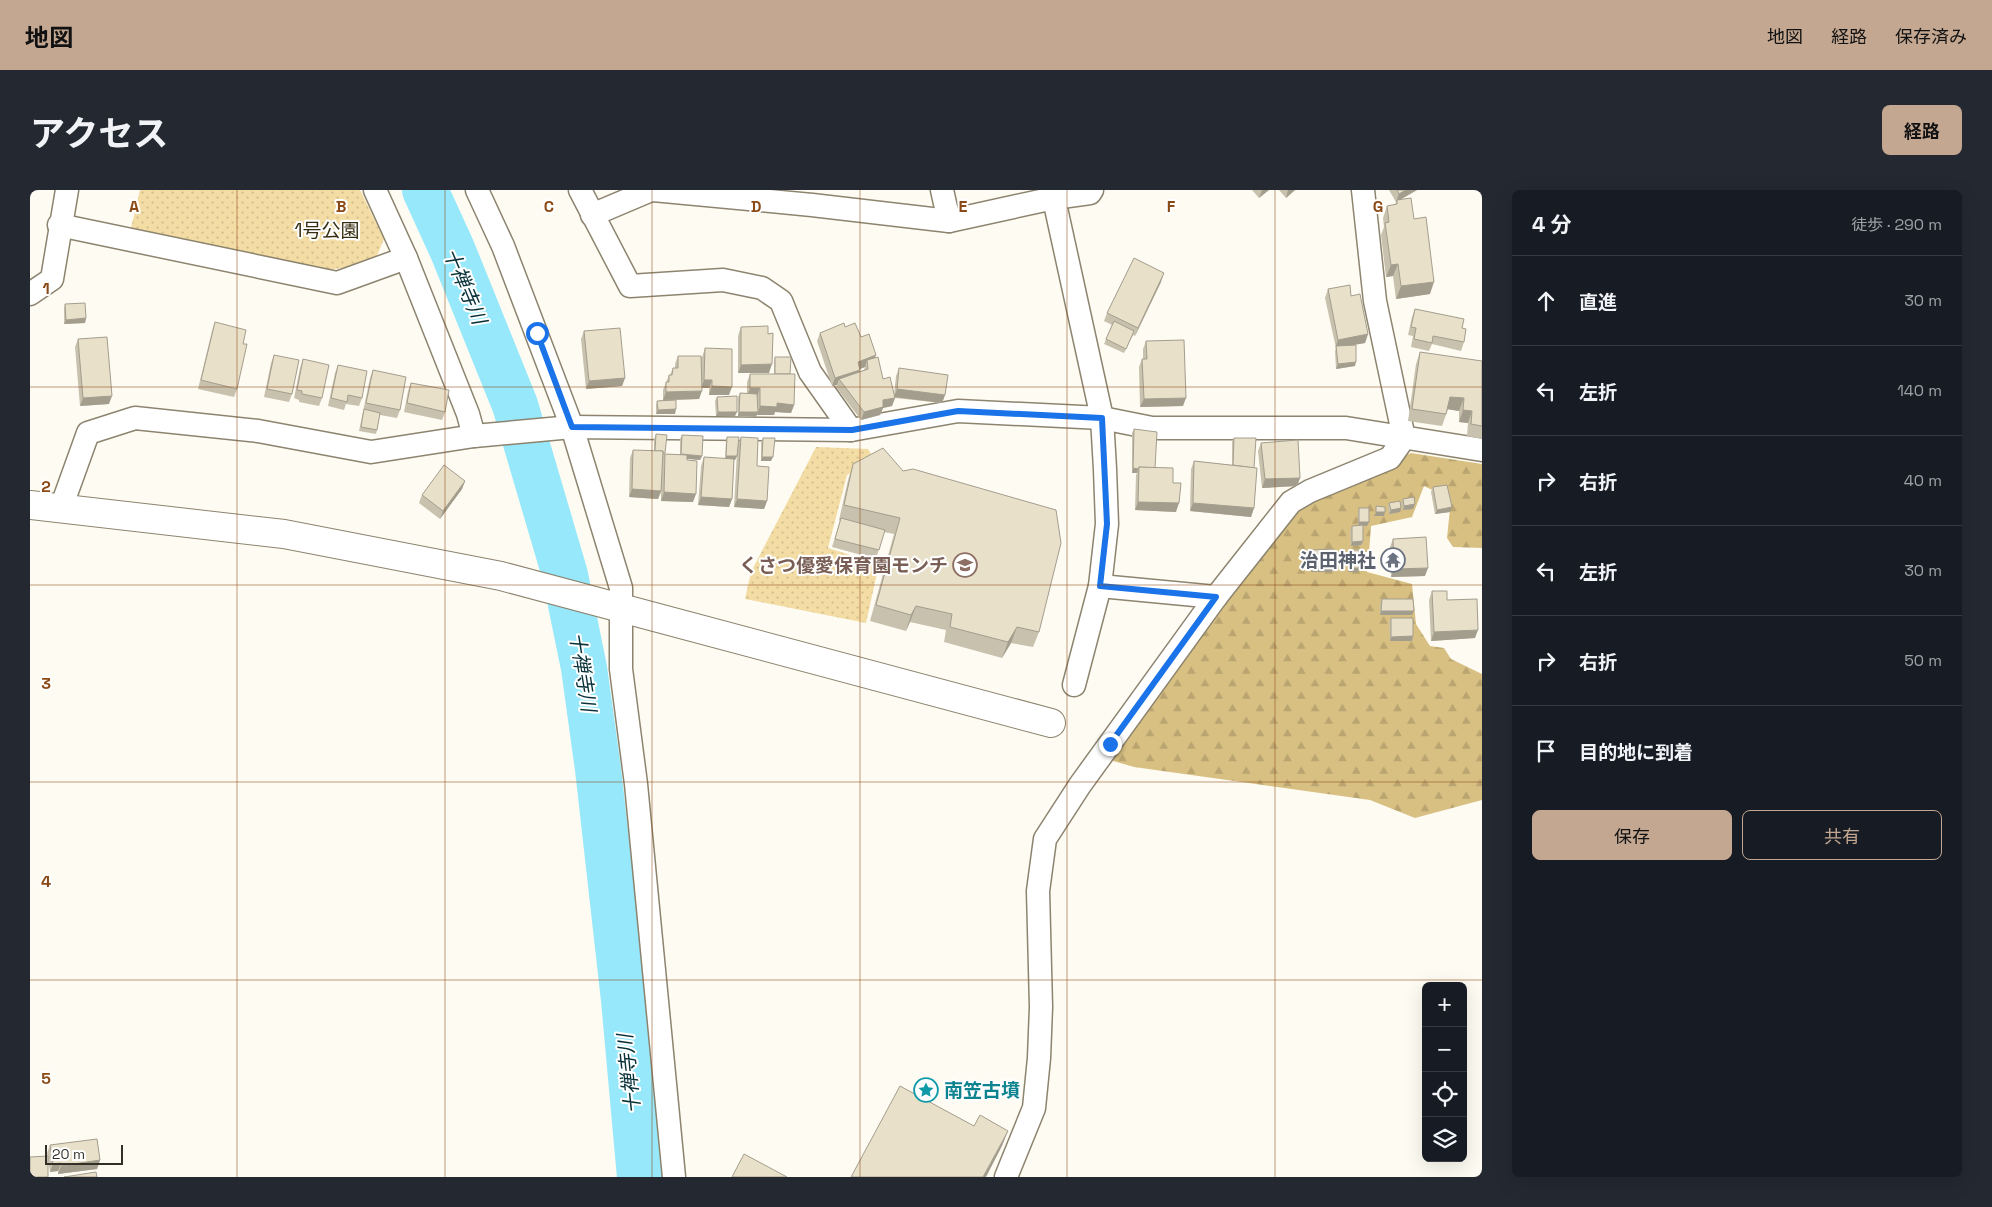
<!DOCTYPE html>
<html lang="ja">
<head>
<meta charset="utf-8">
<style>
  body { margin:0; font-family:"Space Grotesk","Noto Sans JP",sans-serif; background:#242831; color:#f1f3f6 }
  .controls { position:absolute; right:15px; bottom:15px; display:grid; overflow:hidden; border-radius:8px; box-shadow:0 5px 20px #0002 }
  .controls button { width:45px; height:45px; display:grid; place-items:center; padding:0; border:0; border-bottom:1px solid #363941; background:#171b24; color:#f1f3f6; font:25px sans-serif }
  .scale { position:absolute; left:15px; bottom:12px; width:78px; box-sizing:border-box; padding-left:5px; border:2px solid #322f27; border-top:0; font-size:14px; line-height:18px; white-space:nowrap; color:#322f27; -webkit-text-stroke:4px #fff; paint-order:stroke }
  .stop { position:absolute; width:15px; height:15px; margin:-11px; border:4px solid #1a73e8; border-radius:50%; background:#fff }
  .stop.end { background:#1a73e8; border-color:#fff; box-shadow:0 1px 5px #0008 }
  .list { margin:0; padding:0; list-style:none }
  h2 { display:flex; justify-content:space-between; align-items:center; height:65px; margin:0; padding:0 20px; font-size:21px }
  h2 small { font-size:16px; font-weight:400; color:#9ea1a6 }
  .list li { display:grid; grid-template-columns:32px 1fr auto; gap:15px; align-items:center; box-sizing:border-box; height:90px; padding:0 20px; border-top:1px solid #363941 }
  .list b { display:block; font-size:19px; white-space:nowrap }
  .list em { font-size:16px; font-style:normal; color:#9ea1a6 }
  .actions { display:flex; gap:10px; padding:15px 20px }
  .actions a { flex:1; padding:11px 0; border:1px solid #c3a791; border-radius:8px; text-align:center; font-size:18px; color:#c3a791 }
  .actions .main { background:#c3a791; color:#111 }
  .icon { flex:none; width:28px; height:28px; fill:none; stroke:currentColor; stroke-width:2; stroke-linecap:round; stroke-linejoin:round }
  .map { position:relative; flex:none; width:1452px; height:987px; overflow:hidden; border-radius:8px }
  header { display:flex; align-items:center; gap:30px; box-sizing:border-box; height:70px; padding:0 25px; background:#c3a791; color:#111 }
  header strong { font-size:24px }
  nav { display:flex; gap:28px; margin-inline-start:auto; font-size:18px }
  .intro { display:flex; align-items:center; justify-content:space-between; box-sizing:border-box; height:120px; padding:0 30px }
  h1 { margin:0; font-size:35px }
  .button { padding:12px 22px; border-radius:8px; background:#c3a791; color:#111; font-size:18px; font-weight:700 }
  main { display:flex; gap:30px; padding:0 30px }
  aside { flex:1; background:#171b24; border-radius:8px; box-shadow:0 5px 20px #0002 }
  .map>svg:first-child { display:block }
</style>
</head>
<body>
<header>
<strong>地図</strong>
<nav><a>地図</a><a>経路</a><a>保存済み</a></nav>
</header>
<div class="intro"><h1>アクセス</h1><a class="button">経路</a></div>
<main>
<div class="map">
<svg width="1452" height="987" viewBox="0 0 1452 987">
  <defs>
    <pattern id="forest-firs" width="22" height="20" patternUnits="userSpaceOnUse" patternTransform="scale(1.25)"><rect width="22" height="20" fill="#d8c083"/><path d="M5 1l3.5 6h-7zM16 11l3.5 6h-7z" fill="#baa571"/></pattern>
    <pattern id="park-dots" width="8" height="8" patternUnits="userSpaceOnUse" patternTransform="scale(1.25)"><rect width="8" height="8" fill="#f4dda4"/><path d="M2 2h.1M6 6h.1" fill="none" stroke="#d2be8d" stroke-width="1.8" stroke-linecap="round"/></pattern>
  </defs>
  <rect width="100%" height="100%" fill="#fefbf2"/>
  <!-- forest -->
  <path fill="url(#forest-firs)" d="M1381 263 1452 274V358L1423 357 1417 348 1421 309 1394 296 1382 327 1341 336 1339 362H1332L1337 382 1382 394 1386 434 1400 456 1414 458 1421 469 1452 484V610L1385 628 1340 610 1104 577 1080 570 1250 333 1273 314Z"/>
  <!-- park -->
  <g fill="url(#park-dots)">
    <path d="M110 0H330L354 49 346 68 319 77 297 80 101 38Z"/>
    <path d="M786 257 838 259 845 270 817 285 798 358 849 374 836 433 715 409 721 382Z"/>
  </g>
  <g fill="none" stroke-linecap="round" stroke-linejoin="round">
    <!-- river -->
    <path stroke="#96e8fa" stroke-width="46" d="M395 0 422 59 485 215 535 385 554 478 568 579 594 810 610 987"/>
    <!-- minor casing -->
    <g stroke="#8c846f" stroke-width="25">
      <g id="minor">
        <path d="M345 0 376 68 438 224 444 246"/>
        <path d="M447 0 473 56 542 237 591 398V479L606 594 644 987"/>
        <path d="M550 0 600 96 693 90 732 98 751 111 780 182 821 240"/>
        <path d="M623 0 782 15 919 31 1024 8 1060 3 1062 0"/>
        <path d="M912 0 919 31"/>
        <path d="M1022 0 1072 228 1075 279 1077 334 1070 396 1044 495"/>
        <path d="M562 25 621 0"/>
        <path d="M29 35 307 93 376 68"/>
        <path d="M0 104 22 89 37 0"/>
        <path d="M31 318 58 243 105 228 228 241 341 262 444 246 542 237 821 240 928 221 1072 228 1122 238H1316L1452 260"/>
        <path d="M1070 396 1186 407"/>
        <path d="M976 987 1004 918 1009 868 1011 817 1008 701 1015 649 1050 595 1186 407 1261 312 1280 301 1360 268 1374 248 1345 111 1333 0"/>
      </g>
    </g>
    <!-- tertiary casing -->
    <g stroke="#8c846f" stroke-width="30">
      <path id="tertiary" d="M0 315 254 344 471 386 1021 533"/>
    </g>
    <!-- minor -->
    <use href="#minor" stroke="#fff" stroke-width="22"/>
    <!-- tertiary -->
    <use href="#tertiary" stroke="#fff" stroke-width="28"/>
  </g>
  <!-- wall -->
  <g fill="#c8c1ae" fill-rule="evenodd">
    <path d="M1222 0H1239L1229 8Z"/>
    <path d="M1249 0H1265L1256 8Z"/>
    <path d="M1359 0H1387L1370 10 1384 29 1400 104 1366 109 1363 86 1356 87 1351 45 1354 37 1353 28 1357 16 1365 15 1366 12Z"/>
    <path d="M1131 92 1105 146 1103 145 1094 163 1074 154 1082 135 1074 131 1077 123Z"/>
    <path d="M1298 99 1321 106 1338 144 1335 153 1323 155 1325 176 1306 179 1305 161 1306 158 1295 108Z"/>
    <path d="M35 114 56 128 55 133 34 134V118Z"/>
    <path d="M1385 119 1432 138 1434 152 1431 161 1402 154 1399 161 1381 157 1383 146 1378 145 1382 127Z"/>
    <path d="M185 132 213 154 207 199 204 207 168 199 182 141Z"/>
    <path d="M711 137 739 183H708V146Z"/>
    <path d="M815 137 831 147 845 168 853 189 864 205 866 186 869 178 915 205 912 213 865 208 862 216 853 218 850 225 831 230 806 197 807 195 802 196 787 151 790 143ZM835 177 834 180 829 182 830 179Z"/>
    <path d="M554 141 595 188 592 196 556 199 551 149Z"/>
    <path d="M48 149 79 214 50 216 45 157Z"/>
    <path d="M1116 151 1153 216 1110 217 1109 177 1112 169H1113V159Z"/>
    <path d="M675 158 699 205H679V198H672L669 209 646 210 645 224H626V215L627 211 633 210V200L639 185H640L643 178H645V174L648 166 672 167Z"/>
    <path d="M1390 162 1452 171V249L1437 246 1438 233 1429 232V221L1418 219 1412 236 1378 231 1386 174Z"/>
    <path d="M244 165 262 204 259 212 234 207 241 173Z"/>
    <path d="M745 167 760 184 764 215 761 223 745 222 744 225H727V223L726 227 708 226V207L710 203H717V192L720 184H744V171Z"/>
    <path d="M273 169 292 208 289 216 269 212V210L264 208 270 178Z"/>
    <path d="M308 175 332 208 329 216 316 214 314 220 298 216 305 183Z"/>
    <path d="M343 180 370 220 367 228 350 225 346 244 329 241 340 188Z"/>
    <path d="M381 193 415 222 412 230 374 222 378 201Z"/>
    <path d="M687 207 705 226H686L685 211Z"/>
    <path d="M1104 239 1125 278 1143 293 1146 322 1105 320 1106 285 1107 283H1102V243Z"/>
    <path d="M626 244 635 264 650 265V249L652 245 672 266 670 270 657 269 663 312 631 311V302L628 309 599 307 600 268 603 260 624 261V249Z"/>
    <path d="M697 247 708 255 711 247 727 276 737 311 734 319 704 317 707 261V266L705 270H704L702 309 699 317 668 315 671 276 674 267 695 269 696 251Z"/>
    <path d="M733 248 741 271H731V252Z"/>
    <path d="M1204 248 1224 278V318L1221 327 1160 321 1161 279 1164 271 1202 275V252Z"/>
    <path d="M1231 253 1270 288 1267 296 1232 298 1228 261Z"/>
    <path d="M823 274 1009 442 1003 457 981 453 972 468 914 452 916 440 880 432 876 441 840 431 864 344 854 342 846 369 802 357 810 331 809 330 818 290Z"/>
    <path d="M435 291 432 299 410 329 389 313 392 305Z"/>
    <path d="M1403 297 1420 322 1405 324 1401 302Z"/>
    <path d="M1373 309 1383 319 1373 320 1371 313Z"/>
    <path d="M1359 313 1371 318 1370 322 1359 324 1358 317Z"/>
    <path d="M1329 318 1337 336H1333V351L1331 355 1321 356 1320 340 1322 336H1328V322Z"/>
    <path d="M1363 349 1395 386 1361 387 1360 357Z"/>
    <path d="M1282 360 1304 378 1302 382H1281L1280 364Z"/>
    <path d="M1319 360 1329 378 1328 382H1318V364Z"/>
    <path d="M1402 401 1417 410 1445 448 1401 451 1399 410Z"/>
    <path d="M1352 409 1382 425H1350V414Z"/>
    <path d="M1361 428 1383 446 1382 451H1360L1359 432Z"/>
    <path d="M20 955 70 970 67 979 28 984V981L20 982 17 963Z"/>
  </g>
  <!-- shaded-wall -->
  <g fill="#a39d8d">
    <path d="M1232 0H1239L1229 8Z"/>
    <path d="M1258 0H1265L1256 8Z"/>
    <path d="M1376 0H1387L1366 12 1369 4Z"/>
    <path d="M1368 74 1363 86 1356 87 1361 75Z"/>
    <path d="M1134 83 1131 92 1105 146 1108 138Z"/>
    <path d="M1404 92 1400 104 1366 109 1371 96Z"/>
    <path d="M56 128 55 133 34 134 36 130Z"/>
    <path d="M1338 144 1335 153 1306 158V156L1305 158 1308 150Z"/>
    <path d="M846 165 843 174 837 170 835 177 825 181 828 172Z"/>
    <path d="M1326 172 1325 176 1306 179 1308 174Z"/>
    <path d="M742 174 739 183H708L711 175Z"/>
    <path d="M830 180 827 188 809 189 807 195 802 196 805 188Z"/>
    <path d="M595 188 592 196 556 199 559 191Z"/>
    <path d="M674 190H682L679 198H671Z"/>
    <path d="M682 196 702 197 699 205H679Z"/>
    <path d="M720 198H730L727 207H717Z"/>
    <path d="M867 199 915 205 912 213 864 207Z"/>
    <path d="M672 201 669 209 633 210 636 202Z"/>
    <path d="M82 206 79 214 50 216 53 208Z"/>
    <path d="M1420 207 1434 208 1429 221 1416 219Z"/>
    <path d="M865 208 862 216 853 218 850 225 831 230 834 222 853 210Z"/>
    <path d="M1156 208 1153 216 1110 217 1114 209Z"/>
    <path d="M747 213 764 215 761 223 745 222 744 225H727L730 216Z"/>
    <path d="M646 219 645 224H626L628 220Z"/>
    <path d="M1433 220 1442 221 1438 233 1429 232Z"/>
    <path d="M688 222H707L705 226H686Z"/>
    <path d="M709 222H728L726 227 708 226Z"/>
    <path d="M651 264 672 266 670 270 650 268Z"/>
    <path d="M696 266H707L705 270H695Z"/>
    <path d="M732 267H743L741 271H731Z"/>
    <path d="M1103 278 1108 279 1107 283H1102Z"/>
    <path d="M1270 288 1267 296 1232 298 1235 289Z"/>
    <path d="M435 291 432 299 410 329 413 321Z"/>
    <path d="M602 299 631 301 628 309 599 307Z"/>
    <path d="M634 302 666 304 663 312 631 311Z"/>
    <path d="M671 307 702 309 699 317 668 315Z"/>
    <path d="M707 309 737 311 734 319 704 317Z"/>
    <path d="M1108 312 1149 313 1146 322 1105 320Z"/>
    <path d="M1163 313 1224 318 1221 327 1160 321Z"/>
    <path d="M1385 314 1383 319 1373 320 1374 316Z"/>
    <path d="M1422 317 1420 322 1405 324 1407 320Z"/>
    <path d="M1371 318 1370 322 1359 324 1361 320Z"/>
    <path d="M1346 322H1355L1354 326H1344Z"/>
    <path d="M1329 332H1339L1337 336H1328Z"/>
    <path d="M1333 351 1331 355 1321 356 1322 352Z"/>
    <path d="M1282 378H1304L1302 382H1281Z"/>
    <path d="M1320 378H1329L1328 382H1318Z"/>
    <path d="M1398 378 1395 386 1361 387 1364 379Z"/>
    <path d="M886 416 880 432 876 441 881 425Z"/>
    <path d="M1351 421H1384L1382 425H1350Z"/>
    <path d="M987 437 981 453 972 468 978 452Z"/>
    <path d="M1448 440 1445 448 1401 451 1404 442Z"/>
    <path d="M1383 446 1382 451H1360L1361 447Z"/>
    <path d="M978 941 972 956 956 987H953Z"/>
    <path d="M70 970 67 979 28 984 31 976Z"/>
    <path d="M31 973 28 981 20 982 23 974Z"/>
  </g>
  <!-- building -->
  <g fill="#e9e0ca" stroke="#a39d8d">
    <path d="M1367 0H1376L1369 4Z"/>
    <path d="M1381 8 1384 29 1396 27 1404 92 1371 96 1368 74 1361 75 1355 33 1359 32 1357 16 1367 14V10Z"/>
    <path d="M1104 68 1134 83 1108 138 1077 123Z"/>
    <path d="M1320 95 1321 106 1330 104 1338 144 1308 150 1298 99Z"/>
    <path d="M55 113 56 128 36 130 35 114Z"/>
    <path d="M1385 119 1434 129 1432 138 1436 139 1434 152 1403 146 1402 153 1384 149 1386 138 1381 137Z"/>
    <path d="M1084 131 1104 141 1096 159 1076 149Z"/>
    <path d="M185 132 216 140 213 154H217L207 199 171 190Z"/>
    <path d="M814 133 815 137 825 133 831 147 839 144 846 165 828 172 830 180 805 188 790 143Z"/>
    <path d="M738 136V144L743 143 742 174 711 175V137Z"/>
    <path d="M590 138 595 188 559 191 554 141Z"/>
    <path d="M77 147 82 206 53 208 48 149Z"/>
    <path d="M1154 150 1156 208 1114 209 1112 169H1117L1116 151Z"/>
    <path d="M1326 155V172L1308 174 1306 156Z"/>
    <path d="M675 158 702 159V197L682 196V190H674Z"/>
    <path d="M1390 162 1452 171V236L1441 234 1442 221 1433 220 1434 208 1420 207 1416 224 1382 219Z"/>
    <path d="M244 165 269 170 262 204 237 199Z"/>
    <path d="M648 166H671L672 201 636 202V192H639V185H642L643 178H648Z"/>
    <path d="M745 167H761L760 184H745Z"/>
    <path d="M848 167 853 189 860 187 865 208 853 210V217L834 222 809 189 838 179 837 170Z"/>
    <path d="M273 169 299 175 292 208 272 204V201L267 200Z"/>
    <path d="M308 175 337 181 332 208 318 205 317 212 301 208Z"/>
    <path d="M869 178 918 185 915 205 867 199Z"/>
    <path d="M343 180 376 187 370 220 336 213Z"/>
    <path d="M720 184H765L764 215 747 213V217L730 216V198H720Z"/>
    <path d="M381 193 419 200 415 222 377 213Z"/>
    <path d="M710 203 727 204 728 222H709Z"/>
    <path d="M707 206V222H688L687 207Z"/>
    <path d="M646 210V219L628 220 627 211Z"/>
    <path d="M334 219 350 223 347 240 331 237Z"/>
    <path d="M1104 239 1127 242 1125 278 1109 277 1108 279 1103 278Z"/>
    <path d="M626 244 637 245 635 263H633V261H625Z"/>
    <path d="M652 245 673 246 672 266 651 264Z"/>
    <path d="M697 247H709L707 266H696Z"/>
    <path d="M711 247 728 248 727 276 739 277 737 311 707 309Z"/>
    <path d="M733 248H745L743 267H732Z"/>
    <path d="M1204 248H1226L1224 278 1203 275Z"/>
    <path d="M1268 250 1270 288 1235 289 1231 253Z"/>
    <path d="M853 258 873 281 883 279 1026 320 1031 353 1009 442 987 437 978 452 920 437 922 424 886 416 881 425 846 415 870 328 814 315 823 274Z"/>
    <path d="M603 260 633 261 631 301 602 299Z"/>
    <path d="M635 264 657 265V270L667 271 666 304 634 302Z"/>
    <path d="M674 267 704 269 702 309 671 307Z"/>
    <path d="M1164 271 1227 278 1224 318 1163 313Z"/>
    <path d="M414 275 435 291 413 321 392 305Z"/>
    <path d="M1109 277 1143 278V293H1151L1149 313 1108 312Z"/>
    <path d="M1417 295 1422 317 1407 320 1403 297Z"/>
    <path d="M1384 307 1385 314 1374 316 1373 309Z"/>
    <path d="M1370 311 1371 318 1361 320 1359 313Z"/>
    <path d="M1346 316 1355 317V322H1346Z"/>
    <rect x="1329" y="318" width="10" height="14"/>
    <path d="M811 328 855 340 849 360 805 349Z"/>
    <path d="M1333 335V351L1322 352V336Z"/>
    <path d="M1396 347 1398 378 1364 379 1363 349Z"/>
    <path d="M1303 359 1304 378H1282V360Z"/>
    <path d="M1319 360H1329V378H1320Z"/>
    <path d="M1402 401H1417V410L1447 409 1448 440 1404 442Z"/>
    <path d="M1352 409H1383L1384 421H1351Z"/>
    <path d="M1361 428H1383V446L1361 447Z"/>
    <path d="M870 896 944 936 950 925 978 941 953 987H821Z"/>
    <path d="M67 949 70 970 31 976V973L23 974 20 955Z"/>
    <path d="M714 964 757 987H702Z"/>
    <path d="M18 966V987H0V967Z"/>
    <path d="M66 982 67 987H34Z"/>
  </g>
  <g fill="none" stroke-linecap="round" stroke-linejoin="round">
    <!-- route -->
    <path stroke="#1a73e8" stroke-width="6" d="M507 143 542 237 822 240 928 221 1072 228 1077 334 1070 396 1186 407 1080 554"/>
  </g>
  <!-- grid -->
  <path fill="none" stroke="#8b4a15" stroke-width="1" stroke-opacity="0.55" d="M207 0V987M415 0V987M622 0V987M830 0V987M1037 0V987M1245 0V987M0 197H1452M0 395H1452M0 592H1452M0 790H1452"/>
  <!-- icons -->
  <defs>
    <g id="temple-ring" transform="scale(1.25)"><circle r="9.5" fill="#fff" stroke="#6b7280" stroke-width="1.5"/><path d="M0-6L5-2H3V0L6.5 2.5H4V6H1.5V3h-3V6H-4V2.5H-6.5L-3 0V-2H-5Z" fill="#6b7280"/></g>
    <g id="school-ring" transform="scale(1.25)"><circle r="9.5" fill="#fff" stroke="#8d6e63" stroke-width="1.5"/><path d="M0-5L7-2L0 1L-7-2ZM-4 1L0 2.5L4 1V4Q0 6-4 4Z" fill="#8d6e63"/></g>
    <g id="sight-ring" transform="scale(1.25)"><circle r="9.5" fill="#fff" stroke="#0f9aa8" stroke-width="1.5"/><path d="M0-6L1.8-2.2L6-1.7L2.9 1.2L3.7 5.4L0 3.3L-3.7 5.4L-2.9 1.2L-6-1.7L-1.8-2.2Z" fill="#0f9aa8"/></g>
  </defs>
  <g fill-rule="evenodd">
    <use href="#temple-ring" x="1363" y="370"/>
    <use href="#school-ring" x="935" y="375"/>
    <use href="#sight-ring" x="896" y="900"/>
  </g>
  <g text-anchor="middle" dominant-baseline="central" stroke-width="4" stroke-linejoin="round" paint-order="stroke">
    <!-- park labels -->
    <g font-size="19" fill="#362c10" stroke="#fff">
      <text x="297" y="40">1号公園</text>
    </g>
    <!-- worship labels -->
    <g font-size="19" font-weight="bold" fill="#5b616d" stroke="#fff" text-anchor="end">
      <text x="1346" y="370">治田神社</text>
    </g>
    <!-- education labels -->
    <g font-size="19" font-weight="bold" fill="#785e54" stroke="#fff" text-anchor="end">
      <text x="918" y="375">くさつ優愛保育園モンチ</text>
    </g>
    <!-- culture labels -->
    <g font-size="19" font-weight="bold" fill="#0d838f" stroke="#fff" text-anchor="start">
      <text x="914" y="900">南笠古墳</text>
    </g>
    <!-- water labels -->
    <g font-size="20" font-style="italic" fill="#083139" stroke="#fff">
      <text transform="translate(435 96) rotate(67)">十禅寺川</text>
      <text transform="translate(553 482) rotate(81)">十禅寺川</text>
      <text transform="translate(599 884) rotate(-96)">十禅寺川</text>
    </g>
  </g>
  <g font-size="16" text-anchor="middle" font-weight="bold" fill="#8b4a15" stroke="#fff" stroke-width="4" stroke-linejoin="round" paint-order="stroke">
    <text x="104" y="22">A</text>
    <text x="311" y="22">B</text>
    <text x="519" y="22">C</text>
    <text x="726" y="22">D</text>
    <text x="933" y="22">E</text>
    <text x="1141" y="22">F</text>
    <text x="1348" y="22">G</text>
    <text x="16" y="104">1</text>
    <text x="16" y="302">2</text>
    <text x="16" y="499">3</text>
    <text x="16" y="697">4</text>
    <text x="16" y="894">5</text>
  </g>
</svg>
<div class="controls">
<button>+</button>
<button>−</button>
<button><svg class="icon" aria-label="locate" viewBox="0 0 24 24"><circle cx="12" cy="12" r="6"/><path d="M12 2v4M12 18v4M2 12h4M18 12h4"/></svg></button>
<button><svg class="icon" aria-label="layers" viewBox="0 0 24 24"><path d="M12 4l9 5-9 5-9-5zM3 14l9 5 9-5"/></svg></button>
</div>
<div class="scale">20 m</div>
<div class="stop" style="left:507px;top:143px"></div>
<div class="stop end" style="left:1080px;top:554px"></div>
</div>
<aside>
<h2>4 分<small>徒歩 · 290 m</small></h2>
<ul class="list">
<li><svg class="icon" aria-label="ahead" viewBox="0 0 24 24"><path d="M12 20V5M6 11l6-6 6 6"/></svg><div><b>直進</b></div><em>30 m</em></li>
<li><svg class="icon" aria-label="left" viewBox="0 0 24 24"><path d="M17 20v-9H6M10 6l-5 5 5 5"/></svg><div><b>左折</b></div><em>140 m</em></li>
<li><svg class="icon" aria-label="right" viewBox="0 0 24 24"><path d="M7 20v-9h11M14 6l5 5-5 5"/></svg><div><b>右折</b></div><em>40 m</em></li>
<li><svg class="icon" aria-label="left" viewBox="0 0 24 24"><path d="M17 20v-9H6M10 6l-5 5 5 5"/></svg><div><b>左折</b></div><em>30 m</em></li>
<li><svg class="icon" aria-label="right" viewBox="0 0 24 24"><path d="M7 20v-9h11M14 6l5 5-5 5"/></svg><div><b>右折</b></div><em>50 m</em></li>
<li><svg class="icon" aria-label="arrive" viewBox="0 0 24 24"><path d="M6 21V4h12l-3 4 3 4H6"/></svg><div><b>目的地に到着</b></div></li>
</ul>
<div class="actions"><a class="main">保存</a><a>共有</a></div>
</aside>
</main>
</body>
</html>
